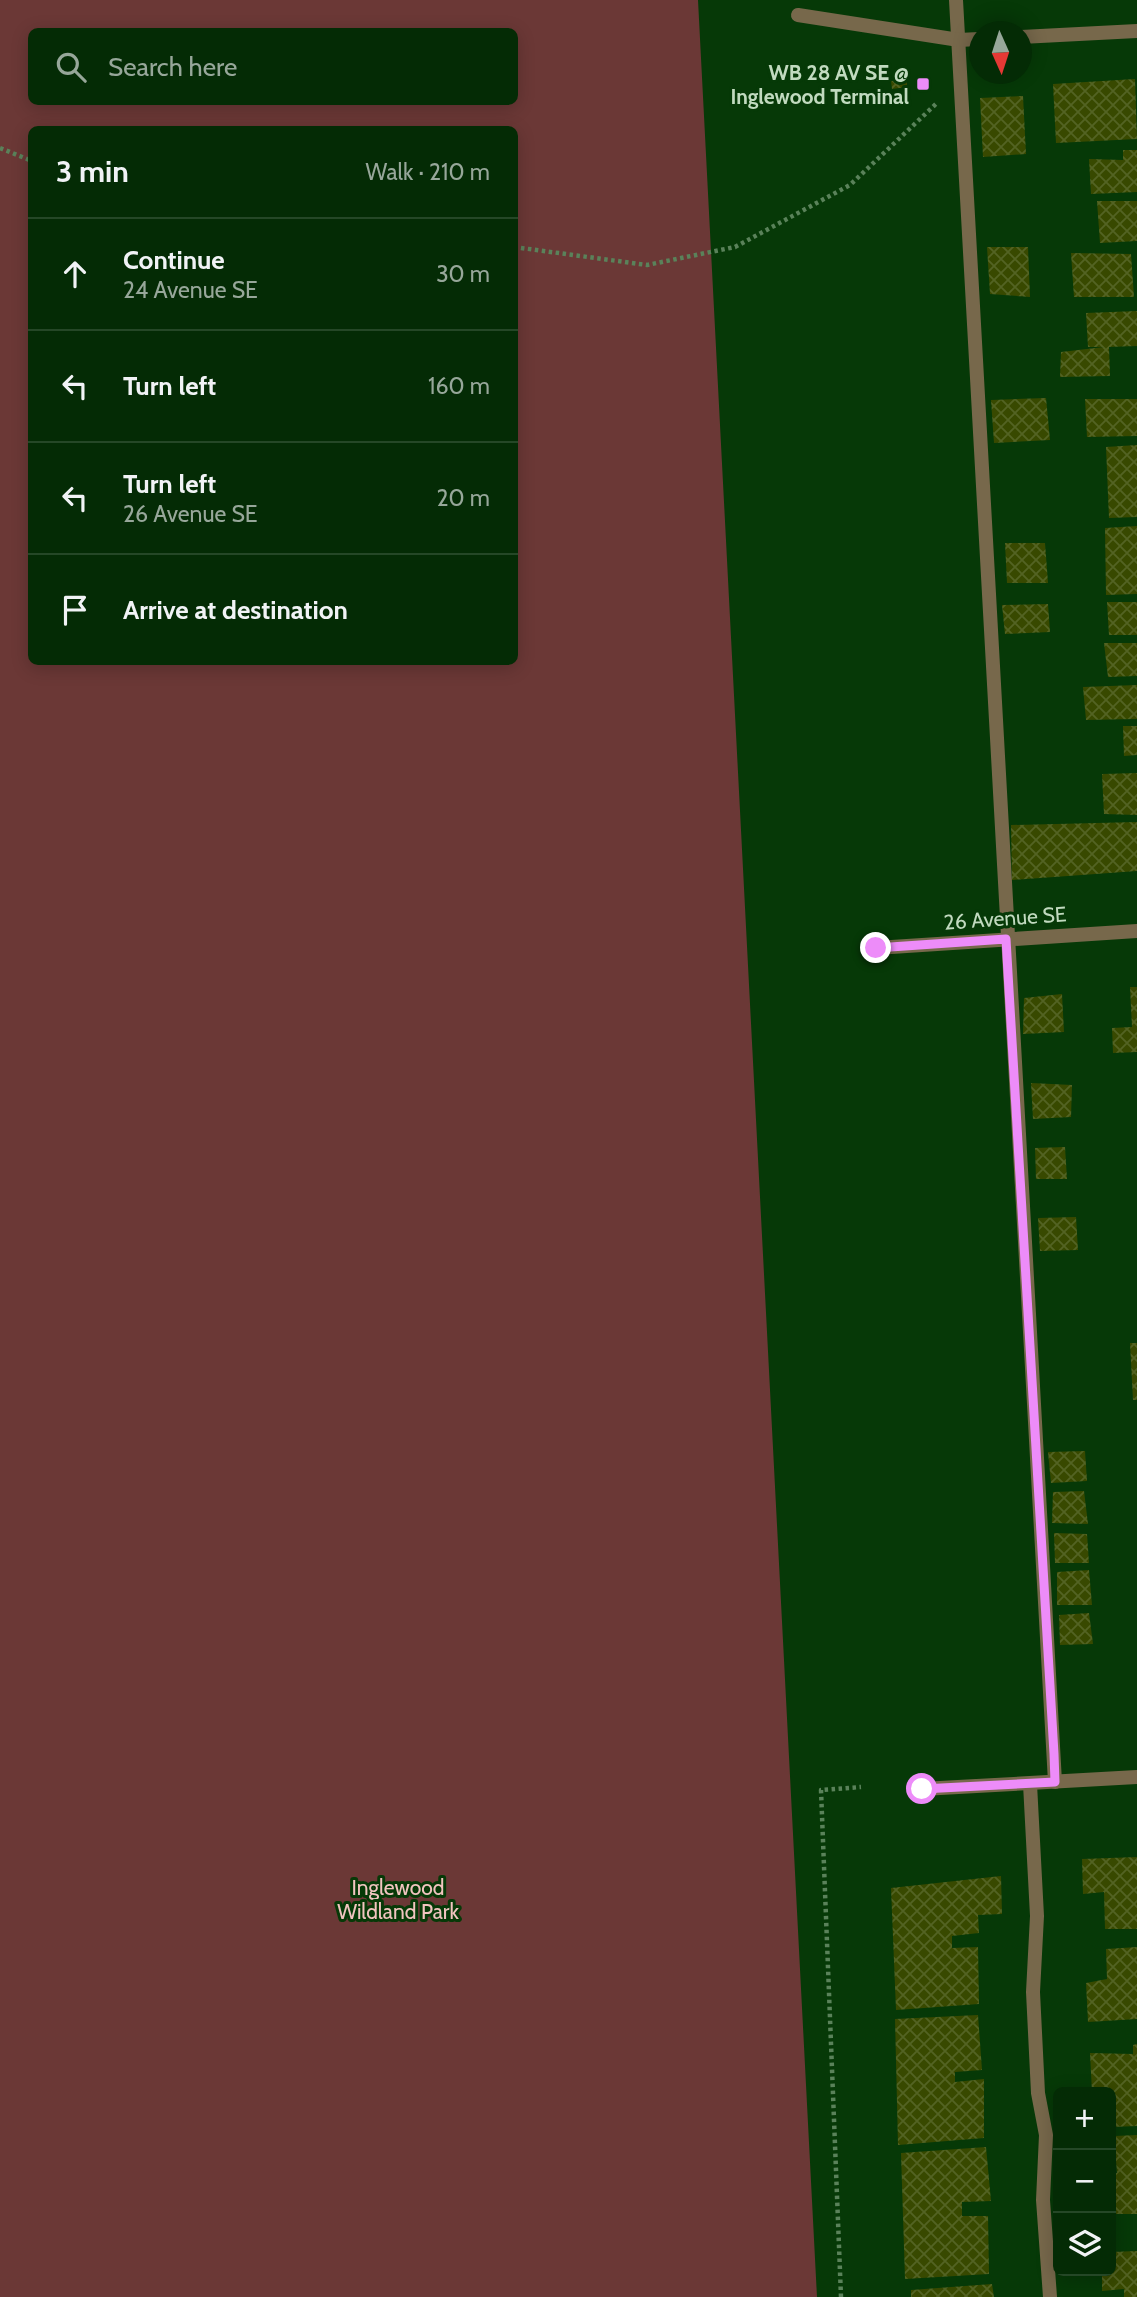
<!DOCTYPE html>
<html lang="en">
<head>
<meta charset="utf-8">
<style>
  body { margin:0; font-family:Cabin,sans-serif; background:#0d330f; color:#f1f3f6 }
  .controls { position:absolute; right:21px; bottom:21px; display:grid; overflow:hidden; border-radius:10px; box-shadow:0 4px 18px #0003 }
  .controls button { width:63px; height:63px; display:grid; place-items:center; padding:0; border:0; border-bottom:2px solid #254727; background:#042b05; color:#f1f3f6; font:35px sans-serif }
  .compass { position:absolute; left:969px; top:21px; width:63px; height:63px; border-radius:50%; background:#042b05; box-shadow:0 4px 18px #0003; rotate:177deg }
  .stop { position:absolute; width:21px; height:21px; margin:-16px; border:5px solid #ed8cf9; border-radius:50%; background:#fff }
  .stop.end { background:#ed8cf9; border-color:#fff; box-shadow:0 2px 7px #0008 }
  .list { margin:0; padding:0; list-style:none }
  h2 { display:flex; justify-content:space-between; align-items:center; height:91px; margin:0; padding:0 28px; font-size:30px }
  h2 small { font-size:23px; font-weight:400; color:#97a79a }
  .list li { display:grid; grid-template-columns:46px 1fr auto; gap:21px; align-items:center; box-sizing:border-box; height:112px; padding:0 28px; border-top:2px solid #254727 }
  .list b { display:block; font-size:26px; white-space:nowrap }
  .list p { margin:0; font-size:23px; white-space:nowrap; color:#97a79a }
  .list em { font-size:23px; font-style:normal; color:#97a79a }
  .icon { flex:none; width:38px; height:38px; fill:none; stroke:currentColor; stroke-width:2; stroke-linecap:round; stroke-linejoin:round }
  .map { position:relative; flex:none; width:1137px; height:2297px; overflow:hidden }
  .search { position:absolute; background:#042b05; box-shadow:0 4px 18px #0003; left:28px; top:28px; width:490px; height:77px; display:flex; align-items:center; gap:18px; box-sizing:border-box; padding:0 24px; border-radius:10px; color:#97a79a; font-size:26px }
  .panel { position:absolute; background:#042b05; box-shadow:0 4px 18px #0003; left:28px; top:126px; width:490px; height:539px; border-radius:10px }
  .map>svg:first-child { display:block }
</style>
</head>
<body>
<div class="map">
<svg width="1137" height="2297" viewBox="0 0 1137 2297">
  <defs>
    <pattern id="building-cross-hatch" width="8" height="8" patternUnits="userSpaceOnUse" patternTransform="scale(1.75)"><rect width="8" height="8" fill="#384900"/><path d="M0 0l8 8M0 8l8-8" fill="none" stroke="#536323"/></pattern>
  </defs>
  <rect width="100%" height="100%" fill="#063907"/>
  <!-- green -->
  <path fill="#6b3836" fill-rule="evenodd" d="M0 0H698L817 2297H0ZM32 32H514V102H32ZM32 130H514V662H32Z"/>
  <!-- building -->
  <g fill="url(#building-cross-hatch)">
    <path d="M1135 79 1137 139 1056 143 1053 84Z"/>
    <path d="M907 80V87L892 89 891 81Z"/>
    <path d="M1023 96 1026 154 983 157 980 98Z"/>
    <path d="M1123 150H1137V192L1091 194 1089 159 1123 160Z"/>
    <path d="M1097 201H1137V241L1100 243Z"/>
    <path d="M987 247H1028L1030 297 990 294Z"/>
    <path d="M1071 253 1131 254 1134 297H1074Z"/>
    <path d="M1137 311V346L1109 347 1110 376 1060 377 1061 352 1104 347H1088L1086 313Z"/>
    <path d="M1046 398 1050 440 994 443 991 400Z"/>
    <path d="M1085 399H1137V436L1087 437Z"/>
    <path d="M1137 445V517L1109 518 1106 447Z"/>
    <path d="M1137 526V594L1106 595 1105 528Z"/>
    <path d="M1005 543H1045L1048 583H1007Z"/>
    <path d="M1107 602H1137V635H1109Z"/>
    <path d="M1048 604 1050 632 1005 634 1002 605Z"/>
    <path d="M1104 643H1137V676L1108 677Z"/>
    <path d="M1137 685V719L1086 720 1083 687Z"/>
    <path d="M1123 726H1137V755L1124 756Z"/>
    <path d="M1137 773V815L1104 814 1102 774Z"/>
    <path d="M1137 822V871L1012 880 1011 825Z"/>
    <path d="M1130 987H1137V1052L1113 1053 1112 1028 1132 1027Z"/>
    <path d="M1062 994 1064 1032 1023 1034 1024 998Z"/>
    <path d="M1031 1083 1072 1085 1071 1117 1033 1119Z"/>
    <path d="M1065 1147 1067 1179H1036L1035 1148Z"/>
    <path d="M1076 1217 1078 1250 1040 1251 1038 1218Z"/>
    <path d="M1130 1343H1137V1400H1133Z"/>
    <path d="M1085 1451 1087 1481 1051 1483 1048 1452Z"/>
    <path d="M1084 1491 1088 1524 1052 1523 1053 1492Z"/>
    <path d="M1054 1533 1087 1534 1089 1563H1055Z"/>
    <path d="M1089 1570 1092 1605H1057V1572Z"/>
    <path d="M1089 1613 1093 1644 1060 1645 1059 1615Z"/>
    <path d="M1137 1857V1929H1105L1104 1892 1083 1894 1082 1859Z"/>
    <path d="M1001 1876 1002 1914 978 1915 979 1933 952 1936V1948L978 1947 979 2004 896 2010 891 1888Z"/>
    <path d="M1137 1947V2019L1088 2022 1086 1983 1107 1979 1106 1949Z"/>
    <path d="M978 2015 982 2070 955 2072V2082L984 2079V2138L898 2145 895 2019Z"/>
    <path d="M1137 2044V2126L1113 2127 1114 2095 1111 2092H1092L1090 2053 1133 2054V2045Z"/>
    <path d="M1137 2135V2214H1111V2173H1117L1114 2136Z"/>
    <path d="M986 2147 991 2201 962 2202V2216H988L989 2274 905 2279 901 2153Z"/>
    <path d="M1137 2251V2297H1124V2289L1102 2291V2271H1111V2252Z"/>
    <path d="M992 2284 994 2297H911V2290Z"/>
  </g>
  <g fill="none" stroke-linecap="round" stroke-linejoin="round">
    <!-- path -->
    <g stroke="#5a825a" stroke-width="4.5" stroke-dasharray="3.5 3.5" stroke-linecap="butt">
      <path d="M0 148 32 161"/>
      <path d="M514 247 647 265 735 247 850 185 938 102"/>
      <path d="M841 2297 821 1790 861 1787"/>
    </g>
    <!-- service -->
    <g stroke="#77684b" stroke-width="14">
      <path d="M956 0 1055 1782"/>
      <path d="M1030 1784 1037 1916 1033 1992 1038 2093 1046 2135 1043 2200 1050 2297"/>
    </g>
    <!-- minor -->
    <g stroke="#77684b" stroke-width="14">
      <path d="M798 15 959 40 979 39"/>
      <path d="M1021 37 1137 31"/>
      <path d="M876 948 1137 931"/>
      <path d="M922 1789 1137 1777"/>
    </g>
  </g>
  <g fill="none" stroke-linecap="round" stroke-linejoin="round">
    <!-- route -->
    <path stroke="#ed8cf9" stroke-width="9" d="M876 948 1006 939 1054 1754 1055 1782 922 1789"/>
  </g>
  <!-- markers -->
  <rect fill="#ed8cf9" stroke="#063907" stroke-width="2.5" x="916" y="77" width="14" height="14" rx="3.5"/>
  <g text-anchor="middle" dominant-baseline="central" stroke-width="6" stroke-linejoin="round" paint-order="stroke">
    <!-- poi labels -->
    <g font-size="21" font-weight="bold" fill="#c1dabf" stroke="#063907" text-anchor="end">
      <text x="909" y="72">WB 28 AV SE @<tspan x="909" dy="24">Inglewood Terminal</tspan></text>
    </g>
    <!-- street labels -->
    <g font-size="21" fill="#c1dabf" stroke="#063907">
      <text transform="translate(1005 918) rotate(-4)">26 Avenue SE</text>
    </g>
    <!-- park labels -->
    <g font-size="21" fill="#f2c4c0" stroke="#063907">
      <text x="398" y="1887">Inglewood<tspan x="398" dy="24">Wildland Park</tspan></text>
    </g>
  </g>
</svg>
<div class="controls">
<button>+</button>
<button>−</button>
<button><svg class="icon" aria-label="layers" viewBox="0 0 24 24"><path d="M12 4l9 5-9 5-9-5zM3 14l9 5 9-5"/></svg></button>
</div>
<svg class="compass" viewBox="-18 -18 36 36"><path d="M0-13l5 13h-10z" fill="#e53935"/><path d="M0 13l5-13h-10z" fill="#97a79a"/></svg>
<div class="stop" style="left:922px;top:1789px"></div>
<div class="stop end" style="left:876px;top:948px"></div>
<div class="search"><svg class="icon" aria-label="search" viewBox="0 0 24 24"><circle cx="10" cy="10" r="6"/><path d="M15 15l6 6"/></svg>Search here</div>
<section class="panel">
<h2>3 min<small>Walk · 210 m</small></h2>
<ul class="list">
<li><svg class="icon" aria-label="ahead" viewBox="0 0 24 24"><path d="M12 20V5M6 11l6-6 6 6"/></svg><div><b>Continue</b><p>24 Avenue SE</p></div><em>30 m</em></li>
<li><svg class="icon" aria-label="left" viewBox="0 0 24 24"><path d="M17 20v-9H6M10 6l-5 5 5 5"/></svg><div><b>Turn left</b></div><em>160 m</em></li>
<li><svg class="icon" aria-label="left" viewBox="0 0 24 24"><path d="M17 20v-9H6M10 6l-5 5 5 5"/></svg><div><b>Turn left</b><p>26 Avenue SE</p></div><em>20 m</em></li>
<li><svg class="icon" aria-label="arrive" viewBox="0 0 24 24"><path d="M6 21V4h12l-3 4 3 4H6"/></svg><div><b>Arrive at destination</b></div></li>
</ul>
</section>
</div>
</body>
</html>
